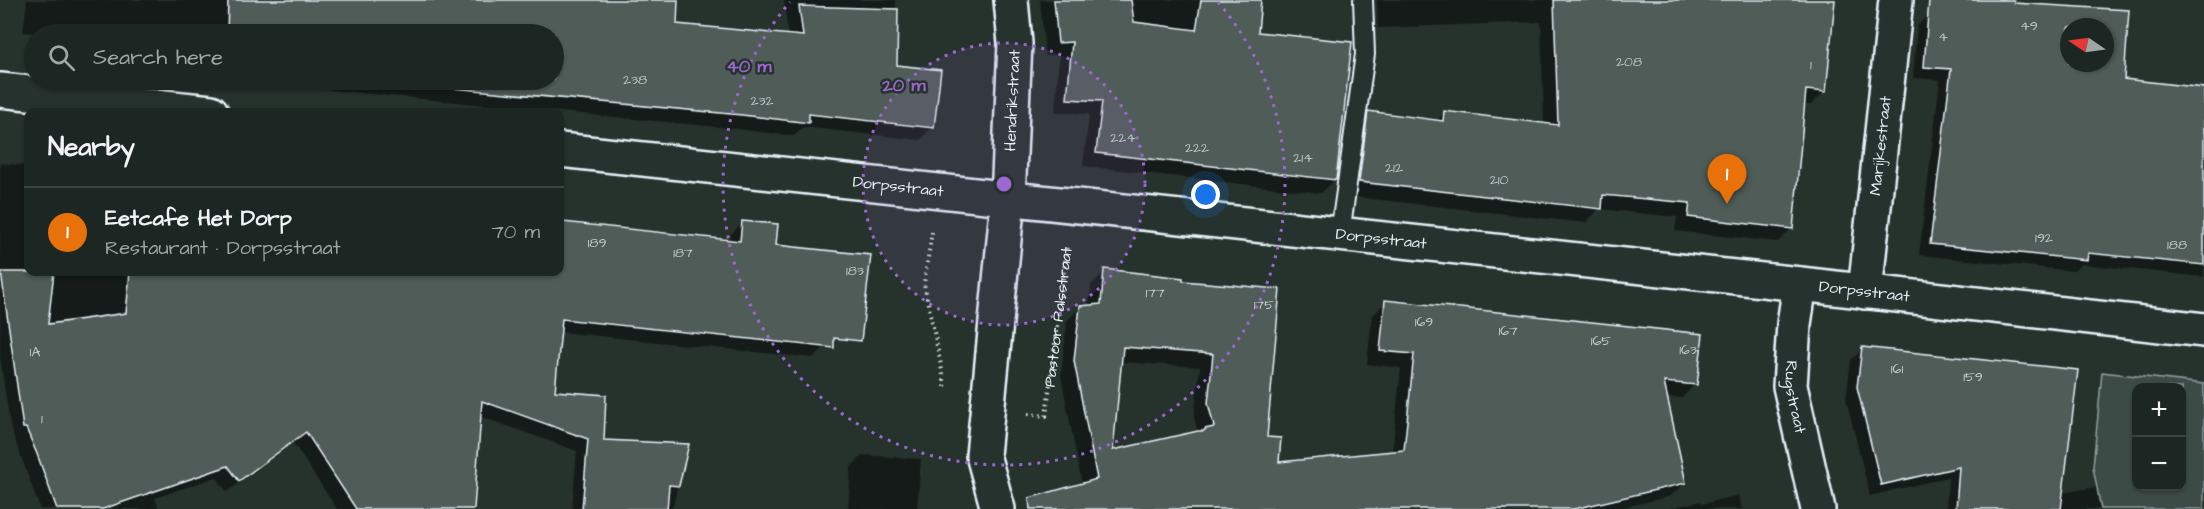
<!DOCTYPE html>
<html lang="en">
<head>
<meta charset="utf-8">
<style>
  body { margin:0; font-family:"Architects Daughter",sans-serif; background:#29322f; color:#f1f3f6 }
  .controls { position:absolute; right:18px; bottom:18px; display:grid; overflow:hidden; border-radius:12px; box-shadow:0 2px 4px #0004 }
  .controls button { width:54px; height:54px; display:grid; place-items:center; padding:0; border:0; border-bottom:2px solid #3a4340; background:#1c2622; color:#f1f3f6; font:30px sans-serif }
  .compass { position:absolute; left:2060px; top:18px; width:54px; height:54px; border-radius:50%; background:#1c2622; box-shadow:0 2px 4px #0004; rotate:283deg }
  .you { position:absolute; left:1206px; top:195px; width:21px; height:21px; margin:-15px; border:4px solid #fff; border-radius:50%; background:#1a73e8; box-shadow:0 0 0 9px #1a73e833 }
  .badge { display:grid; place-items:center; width:39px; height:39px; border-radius:50%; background:#ff9aa2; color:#fff; font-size:20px; font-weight:700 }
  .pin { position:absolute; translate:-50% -50px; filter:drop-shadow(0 2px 3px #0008) }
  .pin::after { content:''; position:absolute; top:32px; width:21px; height:18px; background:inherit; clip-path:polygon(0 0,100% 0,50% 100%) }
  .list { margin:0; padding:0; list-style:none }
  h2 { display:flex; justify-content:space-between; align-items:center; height:78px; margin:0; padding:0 24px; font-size:26px }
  h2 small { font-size:20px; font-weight:400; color:#a0a5a5 }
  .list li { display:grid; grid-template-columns:39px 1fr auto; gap:18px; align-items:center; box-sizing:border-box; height:90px; padding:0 24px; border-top:2px solid #3a4340 }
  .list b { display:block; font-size:22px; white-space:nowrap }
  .list p { margin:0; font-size:20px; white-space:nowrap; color:#a0a5a5 }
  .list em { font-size:20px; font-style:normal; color:#a0a5a5 }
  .icon { flex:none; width:33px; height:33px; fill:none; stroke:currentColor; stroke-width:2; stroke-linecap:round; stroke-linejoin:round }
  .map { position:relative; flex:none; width:2204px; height:509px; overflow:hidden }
  .search { position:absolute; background:#1c2622; box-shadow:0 2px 4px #0004; left:24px; top:24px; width:540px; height:66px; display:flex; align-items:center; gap:15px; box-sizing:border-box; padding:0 21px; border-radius:33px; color:#a0a5a5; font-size:22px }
  .panel { position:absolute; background:#1c2622; box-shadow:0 2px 4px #0004; left:24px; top:108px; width:540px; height:168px; border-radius:12px }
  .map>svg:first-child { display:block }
</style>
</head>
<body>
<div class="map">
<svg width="2204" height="509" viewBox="0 0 2204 509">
  <rect width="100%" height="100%" fill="#26332d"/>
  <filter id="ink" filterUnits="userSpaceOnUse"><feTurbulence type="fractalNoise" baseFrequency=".0167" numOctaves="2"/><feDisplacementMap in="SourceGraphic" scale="12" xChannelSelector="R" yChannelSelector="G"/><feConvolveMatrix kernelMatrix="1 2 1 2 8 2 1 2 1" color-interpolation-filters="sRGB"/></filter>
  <g filter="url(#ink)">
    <!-- green -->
    <path fill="#3e4b47" stroke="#939ea0" stroke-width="1.5" fill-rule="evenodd" d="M2102 372 2204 384V509H2101L2093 467ZM2136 388H2182V486H2136Z"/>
    <!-- shadow -->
    <g fill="#0007" fill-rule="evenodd">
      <path d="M27 0H676L675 25 788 36 784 0H896L895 67 933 127 920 140 803 127 794 136 728 128 298 87 299 80H293H554V34H47L23 32Z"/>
      <path d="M1040 0H1260L1256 33 1335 180 1321 193 1083 166 1089 114 1055 112 1059 55 1045 56Z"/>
      <path d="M1377 0H1833L1825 91 1811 105H1803L1792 228 1778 242 1675 231 1677 217 1599 209 1586 223 1345 196 1355 127 1369 113 1436 121 1445 112 1544 125 1541 22 1378 28Z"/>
      <path d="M1955 0H2013L2012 5 2127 12 2123 80 2204 90V277L2081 264 2074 271 1919 255 1940 80 1913 78 1917 26 1929 14ZM2069 27H2105V63H2069Z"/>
      <path d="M0 163 28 166V272H560V223L730 242 731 234 743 222 774 246 825 347 813 358 560 332 553 392 603 441 687 445 673 506 670 509H572L577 451 479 416 472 509H337L293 443 227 492 216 477 155 498 159 509H40L10 426 0 357Z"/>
      <path d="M1105 271 1182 279 1278 463 1392 453 1401 368 1367 364 1372 316 1386 302 1695 384 1682 398 1666 397 1685 483 1671 496 1617 509H1055L1082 484 1061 376 1067 321 1080 307H1089L1091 285ZM1120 362 1200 367 1194 418 1198 432 1111 452Z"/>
      <path d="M1863 349 2003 364 1993 509H1946L1948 477 1870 496 1846 399 1851 360Z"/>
      <path d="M863 455 921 459 917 509H848L851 467Z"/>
      <path d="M2096 487 2099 509H2039L2062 493Z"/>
      <path d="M1738 495 1742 509H1667L1701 501 1702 504Z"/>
    </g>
    <!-- building -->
    <g fill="#505c59" stroke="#e8f1f8" stroke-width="1.5" fill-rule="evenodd">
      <path d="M228 0H678L677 24 803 36 799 6 898 9 897 65 941 70 934 128 809 114V123L742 115 365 80H554V34H227Z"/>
      <path d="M1054 0H1131L1134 22 1196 30 1201 0H1261L1258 32 1352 42 1336 180 1096 153 1102 101 1067 99 1072 42 1058 43Z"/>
      <path d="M1554 0H1835L1826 92 1806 90 1793 229 1688 217 1690 203 1603 195 1602 209 1359 182 1368 111 1443 121 1444 111 1558 125Z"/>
      <path d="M1929 0H2014V3L2129 10 2124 79 2204 88V265L2088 253 2087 260 1930 244 1951 69 1924 67ZM2069 27H2105V63H2069Z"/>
      <path d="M742 221 778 224 776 245 871 255 861 341 834 338V348L562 319 555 391 606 395 604 440 689 444 679 486 669 485 667 509H582L588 439 482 401 474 509H356L306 432 239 481 228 466 103 509H57L37 454 26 428H23L1 272H54L48 324 126 313 130 272H560L563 222 740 241Z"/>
      <path d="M1104 269 1183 278V281L1280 289 1267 437 1281 438 1279 462 1404 450 1414 354 1380 351 1385 300 1703 334 1697 385 1664 382 1686 483 1574 509H1030L1029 498 1097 479 1074 361 1080 306 1101 304ZM1123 347 1213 354 1208 403 1214 427 1205 429 1204 431H1198L1113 450Z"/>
      <path d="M1862 347 2078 370 2061 509H1956L1959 467 1881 485 1857 387Z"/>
    </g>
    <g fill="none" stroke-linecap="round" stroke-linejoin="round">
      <!-- service casing -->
      <g stroke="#e8f1f8" stroke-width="22">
        <path id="service" d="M1340 234 1365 54 1363 0"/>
      </g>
      <!-- minor casing -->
      <g stroke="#e8f1f8" stroke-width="38">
        <g id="minor">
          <path d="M0 90 211 112"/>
          <path id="s2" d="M560 150 1800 284 2204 330"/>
          <path id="s3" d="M1800 284 1794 324 1790 386 1818 509"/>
          <path id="s4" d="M1865 292 1896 0"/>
          <path id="s5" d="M998 509 983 455 1008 199 1015 43 1011 0"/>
        </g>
      </g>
      <!-- path -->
      <g stroke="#e8f1f8" stroke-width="4" stroke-dasharray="1.5 4.5" stroke-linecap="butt">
        <path d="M932 232 924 283 946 390"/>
        <path id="s1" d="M1028 414 1046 416 1067 245"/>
      </g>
      <!-- service -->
      <use href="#service" stroke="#26332d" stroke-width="18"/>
      <!-- minor -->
      <use href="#minor" stroke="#26332d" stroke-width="33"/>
    </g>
  </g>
  <!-- distance rings -->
  <circle cx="1004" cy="184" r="141" fill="#9c67d0" fill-opacity=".12"/>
  <g fill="none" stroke="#9c67d0" stroke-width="3" stroke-dasharray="3 6">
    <circle cx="1004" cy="184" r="141"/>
    <path d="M1218 2A281 281 0 1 1 790 2"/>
  </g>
  <g text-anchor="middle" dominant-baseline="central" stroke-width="5" stroke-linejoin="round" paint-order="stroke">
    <!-- number labels -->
    <g font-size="14" fill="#c2ccd0">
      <text x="2029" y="26">49</text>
      <text x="1943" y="37">4</text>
      <text x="1629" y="62">208</text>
      <text x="1811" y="65">1</text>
      <text x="635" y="80">238</text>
      <text x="762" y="101">232</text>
      <text x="1123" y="138">224</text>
      <text x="1197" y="148">222</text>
      <text x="1303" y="158">214</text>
      <text x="1394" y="168">212</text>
      <text x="1499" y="180">210</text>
      <text x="2044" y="238">192</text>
      <text x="597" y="243">189</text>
      <text x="2177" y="245">188</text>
      <text x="683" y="253">187</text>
      <text x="855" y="271">183</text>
      <text x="1155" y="293">177</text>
      <text x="1264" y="305">175</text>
      <text x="1424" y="322">169</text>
      <text x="1508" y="331">167</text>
      <text x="1601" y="341">165</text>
      <text x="1688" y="350">163</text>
      <text x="35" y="352">1A</text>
      <text x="1897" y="369">161</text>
      <text x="1973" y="377">159</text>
      <text x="42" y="419">1</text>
    </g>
    <!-- street labels -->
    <g font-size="16" fill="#e8f1f8" stroke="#26332d">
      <text stroke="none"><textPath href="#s5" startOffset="412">Hendrikstraat</textPath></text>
      <text stroke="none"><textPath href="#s4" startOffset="147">Marijkestraat</textPath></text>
      <text stroke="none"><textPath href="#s2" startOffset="340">Dorpsstraat</textPath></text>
      <text stroke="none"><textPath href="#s2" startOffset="826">Dorpsstraat</textPath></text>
      <text stroke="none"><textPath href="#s2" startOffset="1312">Dorpsstraat</textPath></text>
      <text stroke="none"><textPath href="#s1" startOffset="118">Pastoor Palsstraat</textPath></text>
      <text stroke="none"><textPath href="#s3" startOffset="114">Rugstraat</textPath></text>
    </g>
  </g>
  <circle cx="1004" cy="184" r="9" fill="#9c67d0" stroke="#26332d" stroke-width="3"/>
  <g font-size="18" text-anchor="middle" font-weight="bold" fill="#9c67d0" stroke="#26332d" stroke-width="5" stroke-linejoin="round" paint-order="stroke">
    <text x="749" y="72">40 m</text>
    <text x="904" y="91">20 m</text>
  </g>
</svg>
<div class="controls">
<button>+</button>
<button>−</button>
</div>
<svg class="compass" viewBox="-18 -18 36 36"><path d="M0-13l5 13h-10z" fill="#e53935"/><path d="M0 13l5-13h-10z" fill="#a0a5a5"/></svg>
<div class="you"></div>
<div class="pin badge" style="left:1727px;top:204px;background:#e8710a">1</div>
<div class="search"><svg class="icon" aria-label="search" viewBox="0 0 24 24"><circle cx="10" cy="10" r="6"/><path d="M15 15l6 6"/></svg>Search here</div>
<section class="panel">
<h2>Nearby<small></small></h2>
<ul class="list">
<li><span class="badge" style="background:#e8710a">1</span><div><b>Eetcafe Het Dorp</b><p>Restaurant · Dorpsstraat</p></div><em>70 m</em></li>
</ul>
</section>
</div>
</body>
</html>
